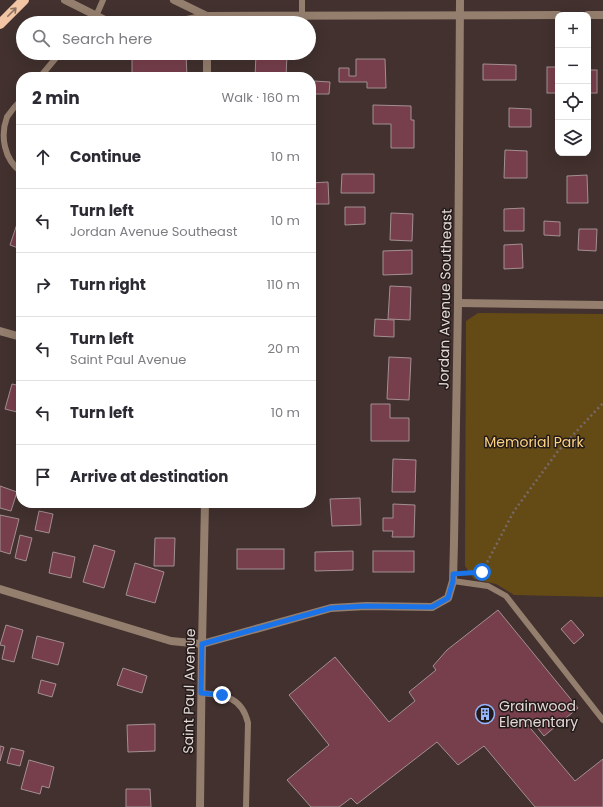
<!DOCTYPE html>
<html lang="en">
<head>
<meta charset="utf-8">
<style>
  body { margin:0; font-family:Poppins,sans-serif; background:#f2f2f3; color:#2b2b33 }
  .controls { position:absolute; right:12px; top:12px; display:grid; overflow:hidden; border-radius:8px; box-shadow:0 4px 16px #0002 }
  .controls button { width:36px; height:36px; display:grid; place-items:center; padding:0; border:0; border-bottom:1px solid #e1e1e2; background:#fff; color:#2b2b33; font:20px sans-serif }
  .stop { position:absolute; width:12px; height:12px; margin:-9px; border:3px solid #1a73e8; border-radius:50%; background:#fff }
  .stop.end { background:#1a73e8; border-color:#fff; box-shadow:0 1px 4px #0008 }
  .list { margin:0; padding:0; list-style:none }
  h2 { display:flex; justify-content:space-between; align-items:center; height:52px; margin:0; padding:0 16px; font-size:17px }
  h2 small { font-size:13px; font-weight:400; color:#7c7c81 }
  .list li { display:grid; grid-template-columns:26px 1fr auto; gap:12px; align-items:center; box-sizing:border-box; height:64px; padding:0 16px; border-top:1px solid #e1e1e2 }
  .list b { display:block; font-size:15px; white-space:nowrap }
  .list p { margin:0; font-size:13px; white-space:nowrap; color:#7c7c81 }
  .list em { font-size:13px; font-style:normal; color:#7c7c81 }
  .icon { flex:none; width:22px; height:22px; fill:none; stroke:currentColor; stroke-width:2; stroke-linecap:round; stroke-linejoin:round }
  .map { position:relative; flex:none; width:603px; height:807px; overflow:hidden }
  .search { position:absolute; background:#fff; box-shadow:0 4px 16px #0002; left:16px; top:16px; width:300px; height:44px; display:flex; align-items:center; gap:10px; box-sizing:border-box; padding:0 14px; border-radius:22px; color:#7c7c81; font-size:15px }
  .panel { position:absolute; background:#fff; box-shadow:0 4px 16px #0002; left:16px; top:72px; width:300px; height:436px; border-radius:16px }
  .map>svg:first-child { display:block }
</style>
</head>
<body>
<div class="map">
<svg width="603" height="807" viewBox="0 0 603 807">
  <rect width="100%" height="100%" fill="#42312e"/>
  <!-- green -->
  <path fill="#644b16" d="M478 313 603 314V597L514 595 496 584 474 579 465 566 466 321Z"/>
  <!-- building -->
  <g fill="#773f4c" stroke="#a38f92">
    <path d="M132 53H186L187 77H132Z"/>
    <path d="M256 54 287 55 286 77H255Z"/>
    <path d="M356 59H385L386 88H367V82H339V68H349V76H356Z"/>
    <path d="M483 64 516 65V80H483Z"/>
    <rect x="547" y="67" width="11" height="26"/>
    <rect x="588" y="70" width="9" height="23"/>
    <path d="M314 81 330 82 329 94H313Z"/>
    <path d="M373 105 411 106V120H414V148H391V124H373Z"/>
    <path d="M509 108 531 109V127H509Z"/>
    <path d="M505 150 527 151V178H504Z"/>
    <path d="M342 174H374V193H341Z"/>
    <path d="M587 175 588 203H567V176Z"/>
    <path d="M328 182 329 204H311V183Z"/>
    <path d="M345 207H365V224L345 225Z"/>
    <path d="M524 208V231H504V209Z"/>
    <path d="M21 212V249L10 245Z"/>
    <path d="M391 213 413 214 412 241 390 240Z"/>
    <path d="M544 221 560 222V236L544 235Z"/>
    <path d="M579 229H597L596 251 578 250Z"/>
    <path d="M522 244 523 268 504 269V245Z"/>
    <path d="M412 250V274L383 275V251Z"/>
    <path d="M390 286 411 287 410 320 388 319Z"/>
    <path d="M375 319 394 320V337L374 336Z"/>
    <path d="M389 357 411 358 409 400 387 399Z"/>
    <path d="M12 384 21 386V413L5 409Z"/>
    <path d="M371 404H390V418H409V441H371Z"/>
    <path d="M393 459 416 460 415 492H392Z"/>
    <path d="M0 486 17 492 11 511 0 508Z"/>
    <path d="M360 498 361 525 332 526 330 499Z"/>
    <path d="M259 503H277L278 507H259Z"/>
    <path d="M393 504 415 505 414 537H392L393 531H383V518H393Z"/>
    <path d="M39 511 53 514 49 533 35 530Z"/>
    <path d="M0 515 19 519 10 554 0 551Z"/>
    <path d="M20 535 32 538 26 561 15 558Z"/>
    <path d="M155 538H175L174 566H154Z"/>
    <path d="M94 545 115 551 104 588 83 582Z"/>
    <rect x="237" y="549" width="47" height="20"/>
    <path d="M353 551V570L315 571V552Z"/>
    <rect x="373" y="551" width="41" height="21"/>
    <path d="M53 552 75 557 71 578 49 573Z"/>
    <path d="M135 563 164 572 155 603 126 595Z"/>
    <path d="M498 610 578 708 544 736 531 720 526 723 575 781 603 759V807H535L484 746 458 765 437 742 357 804 351 798 339 807H311L287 780 329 745 289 695 335 657 389 722 415 701 409 692 436 670 433 666 447 650Z"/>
    <path d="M571 620 584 635 574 644 561 629Z"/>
    <path d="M6 625 23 630 14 662 2 659 5 646 0 645Z"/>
    <path d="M37 636 64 643 58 665 32 658Z"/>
    <path d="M123 668 147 676 142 693 117 685Z"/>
    <path d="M41 680 56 684 52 697 38 693Z"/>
    <path d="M155 724V751L128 752 127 725Z"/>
    <path d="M0 746 4 747 0 761Z"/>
    <path d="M11 748 24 751 20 766 7 763Z"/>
    <path d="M29 760 54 767 49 788 42 786 40 794 21 789Z"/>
    <path d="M126 789H150L151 807H126Z"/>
  </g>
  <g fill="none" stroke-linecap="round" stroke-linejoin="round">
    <!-- path -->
    <path stroke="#786966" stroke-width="2.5" stroke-dasharray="2 3" stroke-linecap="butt" d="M473 572H482L514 511 558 451 603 403"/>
    <!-- service -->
    <g stroke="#947e6e" stroke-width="6">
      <path d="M302 16V0"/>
      <path d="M93 23 103 0"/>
      <path d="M40 77 60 53"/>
      <path d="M21 100C16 105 11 111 7 117 0 136 4 159 21 172"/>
      <path d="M453 581 488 586 506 596 603 720"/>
      <path d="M201 693C225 695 242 697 248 723L246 807"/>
    </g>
    <!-- minor -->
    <g stroke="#947e6e" stroke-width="8">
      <path d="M207 53V77"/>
      <path d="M458 303 603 305"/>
      <path d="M0 331 21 337"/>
      <path d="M0 589 171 641 202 644 331 608 366 606 432 607 448 598 453 581 454 542 458 303 460 0"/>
      <path d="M200 807 202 644 205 503"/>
    </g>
    <!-- tertiary -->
    <g stroke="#947e6e" stroke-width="8">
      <path d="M65 0 105 20 155 23"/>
      <path d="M174 0 207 16"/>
      <path d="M588 15H603"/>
      <path d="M171 23 207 16 558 15"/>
    </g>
    <!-- primary -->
    <path stroke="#f2c5a4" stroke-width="10" d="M0 24 24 0"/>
  </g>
  <!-- one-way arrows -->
  <defs><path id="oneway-shaft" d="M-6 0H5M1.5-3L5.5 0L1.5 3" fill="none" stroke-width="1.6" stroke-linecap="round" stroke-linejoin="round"/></defs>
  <use stroke="#8a705f" href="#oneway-shaft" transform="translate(12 12) rotate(-45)"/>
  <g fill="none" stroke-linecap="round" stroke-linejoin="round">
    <!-- route -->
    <path stroke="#1a73e8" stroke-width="5" d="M222 695 201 693 202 644 331 608 366 606 432 607 448 598 453 581V574L482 572"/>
  </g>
  <!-- icons -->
  <defs>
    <g id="building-ring" transform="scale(1)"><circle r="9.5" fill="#231b1a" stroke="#95b7fd" stroke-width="1.5"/><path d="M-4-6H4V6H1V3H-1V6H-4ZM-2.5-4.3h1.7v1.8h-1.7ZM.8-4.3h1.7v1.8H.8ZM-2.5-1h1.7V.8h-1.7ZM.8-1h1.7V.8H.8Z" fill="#95b7fd"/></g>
  </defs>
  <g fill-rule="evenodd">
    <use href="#building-ring" x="485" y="714"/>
  </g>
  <g text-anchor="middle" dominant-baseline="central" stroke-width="3" stroke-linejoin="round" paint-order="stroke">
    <!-- street labels -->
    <g font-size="14" fill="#e4d9d7" stroke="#231b1a">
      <text transform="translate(445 299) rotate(-89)">Jordan Avenue Southeast</text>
      <text transform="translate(189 691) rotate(-89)">Saint Paul Avenue</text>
    </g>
    <!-- park labels -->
    <g font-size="14" fill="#fcd282" stroke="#231b1a">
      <text x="534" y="442">Memorial Park</text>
    </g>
    <!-- poi labels -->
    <g font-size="14" fill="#e4d9d7" stroke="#231b1a" text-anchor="start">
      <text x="499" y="706">Grainwood<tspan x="499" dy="16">Elementary</tspan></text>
    </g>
  </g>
</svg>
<div class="controls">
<button>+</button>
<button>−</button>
<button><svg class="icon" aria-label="locate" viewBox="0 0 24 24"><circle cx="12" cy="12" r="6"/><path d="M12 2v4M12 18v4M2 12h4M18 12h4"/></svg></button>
<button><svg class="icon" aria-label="layers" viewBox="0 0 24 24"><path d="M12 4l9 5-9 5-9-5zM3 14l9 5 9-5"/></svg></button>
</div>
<div class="stop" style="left:482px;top:572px"></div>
<div class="stop end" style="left:222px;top:695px"></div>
<div class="search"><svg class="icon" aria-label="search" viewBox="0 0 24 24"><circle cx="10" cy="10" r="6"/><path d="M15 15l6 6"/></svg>Search here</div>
<section class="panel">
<h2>2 min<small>Walk · 160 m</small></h2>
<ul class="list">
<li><svg class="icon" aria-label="ahead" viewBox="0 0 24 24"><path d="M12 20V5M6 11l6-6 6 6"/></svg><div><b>Continue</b></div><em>10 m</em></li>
<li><svg class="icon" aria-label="left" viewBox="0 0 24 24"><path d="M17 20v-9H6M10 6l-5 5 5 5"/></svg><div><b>Turn left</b><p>Jordan Avenue Southeast</p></div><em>10 m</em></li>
<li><svg class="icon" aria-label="right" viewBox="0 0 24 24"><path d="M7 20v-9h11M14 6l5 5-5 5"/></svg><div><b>Turn right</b></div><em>110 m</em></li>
<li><svg class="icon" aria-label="left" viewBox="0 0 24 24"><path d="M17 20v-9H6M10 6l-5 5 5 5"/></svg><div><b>Turn left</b><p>Saint Paul Avenue</p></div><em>20 m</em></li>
<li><svg class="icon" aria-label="left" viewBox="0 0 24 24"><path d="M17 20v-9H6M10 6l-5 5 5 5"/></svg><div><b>Turn left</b></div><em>10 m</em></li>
<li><svg class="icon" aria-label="arrive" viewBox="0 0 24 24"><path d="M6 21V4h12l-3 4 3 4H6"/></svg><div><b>Arrive at destination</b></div></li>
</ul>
</section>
</div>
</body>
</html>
